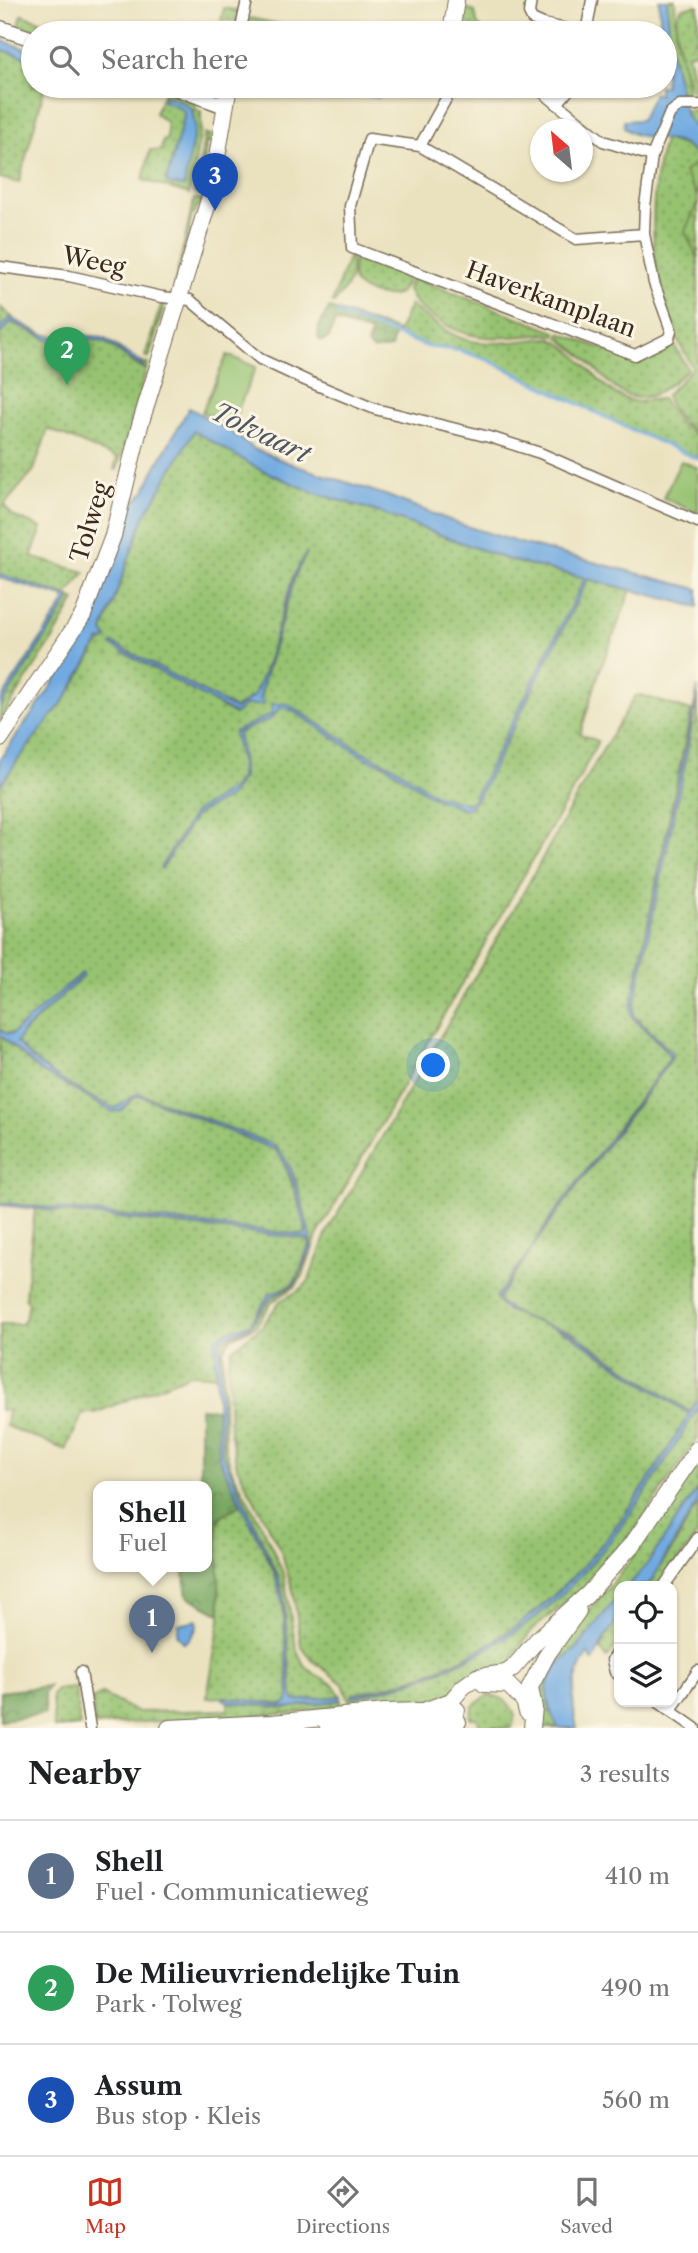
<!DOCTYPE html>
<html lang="en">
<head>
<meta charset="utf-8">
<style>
  body { margin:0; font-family:"Libre Caslon Text",serif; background:#f2f2f2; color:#202124 }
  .controls { position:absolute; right:21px; bottom:21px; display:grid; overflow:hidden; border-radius:14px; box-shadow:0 2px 5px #0004 }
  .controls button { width:63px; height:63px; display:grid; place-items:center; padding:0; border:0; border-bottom:2px solid #e0e0e0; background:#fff; color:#202124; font:35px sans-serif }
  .compass { position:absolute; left:530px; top:119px; width:63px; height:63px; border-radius:50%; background:#fff; box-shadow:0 2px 5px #0004; rotate:332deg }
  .you { position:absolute; left:434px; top:1066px; width:24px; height:24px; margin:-18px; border:5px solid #fff; border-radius:50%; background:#1a73e8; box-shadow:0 0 0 10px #1a73e833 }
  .badge { display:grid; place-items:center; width:46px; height:46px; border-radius:50%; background:#c8321e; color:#fff; font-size:23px; font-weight:700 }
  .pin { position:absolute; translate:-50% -58px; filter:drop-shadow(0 2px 4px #0008) }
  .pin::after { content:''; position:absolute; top:37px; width:24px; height:21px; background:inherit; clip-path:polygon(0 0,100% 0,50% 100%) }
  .popup { position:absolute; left:93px; top:1481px; width:119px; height:91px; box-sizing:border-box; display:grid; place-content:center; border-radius:14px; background:#fff; filter:drop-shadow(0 2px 5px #0005); font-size:23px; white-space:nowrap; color:#757577 }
  .popup b { font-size:26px; color:#202124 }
  .popup::after { content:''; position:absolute; left:50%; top:100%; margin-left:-14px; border:14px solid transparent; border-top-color:#fff }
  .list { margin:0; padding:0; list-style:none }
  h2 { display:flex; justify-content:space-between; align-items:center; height:91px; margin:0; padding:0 28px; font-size:30px }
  h2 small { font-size:23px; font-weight:400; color:#757577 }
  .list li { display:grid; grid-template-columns:46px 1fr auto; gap:21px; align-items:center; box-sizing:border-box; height:112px; padding:0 28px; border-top:2px solid #e0e0e0 }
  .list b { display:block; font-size:26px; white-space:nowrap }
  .list p { margin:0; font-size:23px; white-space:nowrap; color:#757577 }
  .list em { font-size:23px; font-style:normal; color:#757577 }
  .icon { flex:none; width:38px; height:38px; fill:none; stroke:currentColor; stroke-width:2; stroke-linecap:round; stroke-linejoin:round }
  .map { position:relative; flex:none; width:698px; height:1728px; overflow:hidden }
  .search { position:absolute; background:#fff; box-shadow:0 2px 5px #0004; left:21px; right:21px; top:21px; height:77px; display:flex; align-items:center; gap:18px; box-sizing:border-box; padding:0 24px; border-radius:38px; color:#757577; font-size:26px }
  .sheet { height:427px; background:#fff }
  nav { display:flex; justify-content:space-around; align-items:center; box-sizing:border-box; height:98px; border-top:2px solid #e0e0e0; background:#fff; font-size:19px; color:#757577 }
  nav a { display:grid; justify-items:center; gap:4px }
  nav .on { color:#c8321e }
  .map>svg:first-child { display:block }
</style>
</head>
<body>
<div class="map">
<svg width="698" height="1728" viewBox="0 0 698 1728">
  <defs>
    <pattern id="grass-dots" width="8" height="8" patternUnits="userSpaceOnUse" patternTransform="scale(1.75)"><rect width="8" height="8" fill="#97c371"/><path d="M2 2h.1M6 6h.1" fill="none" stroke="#7c9f5c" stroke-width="1.8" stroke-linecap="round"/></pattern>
    <pattern id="forest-crowns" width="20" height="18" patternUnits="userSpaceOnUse" patternTransform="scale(1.75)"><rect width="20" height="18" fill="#79a963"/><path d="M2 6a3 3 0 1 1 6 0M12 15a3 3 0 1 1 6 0" fill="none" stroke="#648a51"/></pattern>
    <pattern id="wetland-marsh" width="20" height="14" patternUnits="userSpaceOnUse" patternTransform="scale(1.75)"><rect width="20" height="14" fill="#97c371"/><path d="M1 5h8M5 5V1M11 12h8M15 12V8" fill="none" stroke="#7c9f5c"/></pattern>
  </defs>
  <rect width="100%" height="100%" fill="#fcf5e5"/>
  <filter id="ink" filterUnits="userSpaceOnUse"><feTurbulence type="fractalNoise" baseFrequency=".0143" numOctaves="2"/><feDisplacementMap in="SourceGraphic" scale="14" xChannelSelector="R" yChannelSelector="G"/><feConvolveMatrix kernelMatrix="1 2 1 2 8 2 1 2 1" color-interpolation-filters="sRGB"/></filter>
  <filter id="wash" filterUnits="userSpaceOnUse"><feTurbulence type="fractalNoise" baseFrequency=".00686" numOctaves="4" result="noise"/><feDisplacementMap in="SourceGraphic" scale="28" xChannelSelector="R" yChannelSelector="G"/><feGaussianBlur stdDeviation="1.57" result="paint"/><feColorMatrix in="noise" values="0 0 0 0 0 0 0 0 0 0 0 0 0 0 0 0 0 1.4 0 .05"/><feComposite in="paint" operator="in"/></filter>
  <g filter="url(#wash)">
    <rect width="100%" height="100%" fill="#eae2bf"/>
    <!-- grass -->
    <g fill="url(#grass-dots)" stroke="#697648" stroke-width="2" fill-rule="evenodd">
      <path d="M667 0H675L676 38 687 87 686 99H682L670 47Z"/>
      <path d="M698 5V39H694L696 52 688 54 698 95 696 99C686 81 668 25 681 8Z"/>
      <path d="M462 6 475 12 477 23 484 33H479L466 22Z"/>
      <path d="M224 8 237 11 239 14 237 21 221 20Z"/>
      <path d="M22 15 40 21 37 31 19 25Z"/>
      <path d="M250 18 278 24 289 28 288 33 249 25Z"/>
      <path d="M0 49 33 60V86H45L19 183 0 178Z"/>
      <path d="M323 86H364L380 89 378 98Z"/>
      <path d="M165 90 197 104 195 110 201 111V129L189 194 143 180 150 150 161 151 163 141 167 139V123L155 113ZM180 101 192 109 195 127 166 182 185 112 179 107Z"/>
      <path d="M688 110 698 111V131L686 116 668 140 685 146 698 157V434C682 424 672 413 666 395L693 368 676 337C677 329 673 324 670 316 664 300 659 281 656 264 650 230 651 124 688 110Z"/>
      <path d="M205 134 211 135 209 144 205 143 204 146 206 147 204 162 209 167 204 170 201 185 204 193 199 195 194 192 195 188Z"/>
      <path d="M194 199 202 200V204L197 206 195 214H192L189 229 190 231 182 259 185 264 174 287Z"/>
      <path d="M349 255 351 256C353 283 349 283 334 303H332Z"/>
      <path d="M355 256 409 276C406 282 404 291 398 294 386 300 356 291 353 279 352 272 354 263 355 256Z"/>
      <path d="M412 277 556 332 555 336 547 334C504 338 471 344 434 318 422 310 414 304 408 290Z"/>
      <path d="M162 302 165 303 149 358 145 356Z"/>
      <path d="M410 305C426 317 442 330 461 338 488 348 521 340 549 338 584 350 598 395 636 402 644 403 653 398 662 399L680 424 698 437V459L632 430 486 359 459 350 430 347 397 334Z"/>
      <path d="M0 307 13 318 12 323 49 340H96L106 343 139 367 144 368 141 362 148 364 117 470 114 469 117 458 48 429 34 470 4 505 13 516 42 528 31 557 85 572 67 595 75 600 52 641 0 720V707L69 598 0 577Z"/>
      <path d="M560 333 634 360 673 343 688 369C643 410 629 407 589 362 580 352 568 346 559 337Z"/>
      <path d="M194 430 257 468 313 492 378 512 506 559 631 590 599 673 580 734 598 741 578 781 317 1236 303 1276 295 1287 272 1302 256 1326 231 1338 223 1350 225 1448 232 1470 266 1534 284 1575 296 1648 304 1665 315 1674 333 1684 341 1696 295 1701 292 1695 284 1600 278 1576 222 1453 218 1345 220 1340 250 1327 271 1298 292 1287 299 1278 311 1249V1237C303 1211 296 1158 271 1144L139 1093C129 1096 123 1107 113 1108 84 1094 36 1068 17 1042L23 1032 83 976 12 1034 5 1033 0 1029V786L19 758 66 698 98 645 107 638 103 632 104 628 143 518ZM306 554 295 576 263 684 260 700 263 705H246L234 714 112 645 113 644 234 709 254 696 265 670 293 577Z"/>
      <path d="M641 695 691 711 631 1006 632 1017 665 1049 670 1058C620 1123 572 1189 527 1256 517 1271 502 1284 497 1301L506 1310 569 1334 690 1413C606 1556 524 1662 352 1694 383 1690 405 1683 434 1672 566 1624 628 1520 698 1407V1438L635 1529 585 1588 533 1629 513 1656 515 1661 505 1668 492 1667 474 1671 442 1702 352 1709 343 1684 311 1659 301 1646 293 1591 280 1549 237 1467 230 1431 228 1364 232 1349 262 1326 280 1301 300 1290 308 1282 327 1232 517 904 598 758 635 696Z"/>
      <path d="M698 695V1399L690 1412 570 1331C551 1327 508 1316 498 1299L548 1225 672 1058 671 1052 634 1016V1006Z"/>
      <path d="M0 1035 39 1070 113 1112 129 1103 134 1097 142 1096 276 1150C286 1162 306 1221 306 1235L0 1203Z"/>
      <path d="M35 1208 231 1231 300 1237 308 1239 309 1245 298 1276 292 1285 270 1294 250 1324 219 1336 217 1376 191 1374 95 1413H83L66 1450 6 1426 8 1410H0V1324H22L25 1319 29 1303 25 1297Z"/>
      <path d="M698 1463V1488L646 1566 628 1586H619V1596C605 1613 592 1631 577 1648 572 1653 566 1657 560 1662 540 1683 546 1705 558 1728H541C545 1711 532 1696 539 1681 555 1642 601 1599 627 1565 652 1532 675 1497 698 1463Z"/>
      <path d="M698 1502V1534L660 1586H647L676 1543Z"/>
      <path d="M241 1504 274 1571 283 1606 289 1695 288 1702 283 1705 224 1697 207 1698 220 1620 217 1524 221 1516Z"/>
      <path d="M619 1618V1641L607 1658 600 1649 606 1636Z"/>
      <path d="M75 1687 80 1726 54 1728 52 1695 56 1690Z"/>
      <path d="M102 1694 136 1712 228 1710V1702L286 1708 341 1700 343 1706 296 1713 95 1725 91 1700Z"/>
      <path d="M488 1695C502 1696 510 1702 515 1715L512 1728H481L477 1718H470L473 1706Z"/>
    </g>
    <!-- forest -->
    <g fill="url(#forest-crowns)" stroke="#5a6a40" stroke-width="2">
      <path d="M329 308 398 331 394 336 391 348 373 350 367 345 371 333 335 321 329 338 322 341 318 338 319 326Z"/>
      <path d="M200 1408 217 1409 219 1458 241 1504 221 1516 217 1524 220 1614 187 1596 183 1567H206V1487H200Z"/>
      <path d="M49 1686 44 1693 45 1714 0 1720V1692Z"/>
    </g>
    <!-- wetland -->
    <g fill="url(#wetland-marsh)" stroke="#697648" stroke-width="2">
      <path d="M698 161V197L684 172Z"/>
      <path d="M698 202V259L685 231Z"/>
    </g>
    <!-- pitch -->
    <g fill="#97c371" stroke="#697648" stroke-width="2">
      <path d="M227 355 256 367 232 424 202 412Z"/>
      <path d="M681 461 698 468V513L663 498Z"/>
    </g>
    <!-- water -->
    <g fill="#71aae1" stroke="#566a80" stroke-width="2">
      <path d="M659 0H667L670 47 686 116 698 131V157C694 154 690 148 685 145 668 135 637 142 624 127V121L641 120 654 93 659 95V86H665V33H661Z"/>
      <path d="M0 40 33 51V60L0 49Z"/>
      <path d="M364 86H437L438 88C412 96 390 91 364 86Z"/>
      <path d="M165 96 180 101 192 109 195 127 184 187 166 183 185 113 179 107 163 101Z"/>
      <path d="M11 318 42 334 53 336H96L105 339 141 362 144 368 106 343 96 340H49L12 322 0 334V328Z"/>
      <path d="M189 408 229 430 254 449 294 465 388 496 462 525 524 544 698 589V607L588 579 479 796 471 807 464 809 431 796 385 765 365 758 290 709 280 708 271 719 238 733 243 763V778L229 797 197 814 162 869 160 868 195 812 232 789 240 778 241 765 234 732 272 714V704H288L363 752 395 767 434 794 468 804 473 800 585 578 506 559 378 512 313 492 257 468 194 431 143 519 104 628 103 632 107 638 105 641 100 640 66 698 19 758 0 786V759L47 693 82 637 114 564 131 505 145 491 153 472Z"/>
      <path d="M307 552 295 576 263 684 260 699 264 702 263 705H246L235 714 111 645 113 643 235 709 254 696 265 670 293 577Z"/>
      <path d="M0 574 67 596 70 600 0 707V701L65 602 63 597 0 578Z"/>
      <path d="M698 687 686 759 634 1006V1016L671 1052 672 1058 548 1225 498 1299C507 1315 552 1327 569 1331L690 1412 698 1399V1407C655 1481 604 1563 536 1617 483 1659 417 1683 352 1698V1695C524 1662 606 1557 689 1414L569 1334 506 1310 500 1305 496 1297 526 1257 547 1223 670 1058 665 1049 632 1017 631 1007Z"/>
      <path d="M82 973 83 976 23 1032 17 1042C35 1068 84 1094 113 1108 123 1107 129 1096 139 1093L271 1144C296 1158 302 1210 311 1237V1249L295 1283 271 1298 250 1326 220 1340 222 1453 278 1576 284 1599 292 1695 295 1701 341 1696V1700L286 1708 228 1702 223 1699 224 1697 283 1705 288 1702 289 1695 283 1606 274 1571 219 1458 215 1340 223 1333 250 1324 270 1294 292 1285 298 1276 309 1245 308 1239 0 1205V1203L14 1204 303 1235 307 1233C300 1209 293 1170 276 1150L142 1096 134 1097 122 1110 113 1112 39 1070 0 1035V1029L5 1033 12 1034Z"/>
      <path d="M698 1488V1502L652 1580 647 1586H628L646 1566Z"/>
      <path d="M619 1596V1618L606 1636 593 1661 588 1653C572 1678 570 1699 577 1728H558C546 1705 540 1683 560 1662 566 1657 572 1653 577 1648 592 1631 604 1612 619 1596Z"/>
      <path d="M197 1620C199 1627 191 1640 184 1643L177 1634 179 1624Z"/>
    </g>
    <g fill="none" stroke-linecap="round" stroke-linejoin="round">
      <!-- stream -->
      <path stroke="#71aae1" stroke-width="3.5" d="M338 313 430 347 459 350 486 359 632 430 698 459"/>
    </g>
  </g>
  <g filter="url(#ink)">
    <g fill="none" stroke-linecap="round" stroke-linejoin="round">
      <!-- minor casing -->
      <g stroke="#786a56" stroke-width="13">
        <g id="minor">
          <path d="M531 0 529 13 532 19 543 24 586 33"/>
          <path d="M452 28 466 33"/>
          <path d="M240 33 247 0"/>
          <path d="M586 33 592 0"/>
          <path d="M535 86 603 141 652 156"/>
          <path d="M557 104 572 86"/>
          <path d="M420 146 448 95 456 86"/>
          <path d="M644 234 576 239 420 146 369 139 350 206 352 248 635 355 669 338 671 330 654 283 644 234 645 206 652 156 670 113 680 105H698"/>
          <path d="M0 267 69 276 162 297 190 300 260 359 307 381 375 409 493 438 540 453 698 522"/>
          <path d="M664 1586 698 1538"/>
          <path d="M619 1648 612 1660 615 1672 619 1675"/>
          <path d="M81 1672 90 1728"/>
          <path d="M658 1702 695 1728"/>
          <path d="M671 1710 698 1671"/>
        </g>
      </g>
      <!-- tertiary casing -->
      <g stroke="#786a56" stroke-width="17">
        <g id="tertiary">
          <path d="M0 28 33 39"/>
          <path d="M170 86 225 106"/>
        </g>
      </g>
      <!-- secondary casing -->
      <g stroke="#786a56" stroke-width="18">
        <g id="secondary">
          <path d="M451 33 456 0"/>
          <path d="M0 739 83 615 113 536 140 425 211 193 229 86"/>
          <path d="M484 1684 508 1685 524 1701 527 1712"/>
          <path d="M426 1710 451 1701 463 1687 477 1677 506 1673 513 1668 537 1640 588 1594 631 1546 698 1448"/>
          <path d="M328 1727H406L458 1722"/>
          <path d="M169 1728 271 1723 385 1712 457 1710"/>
          <path d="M532 1728 534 1708 530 1687 548 1653 578 1611"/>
        </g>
      </g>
      <!-- minor -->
      <use href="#minor" stroke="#fff" stroke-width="10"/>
      <!-- tertiary -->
      <use href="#tertiary" stroke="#fff" stroke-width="14"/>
      <!-- secondary -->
      <use href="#secondary" stroke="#fff" stroke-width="16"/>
    </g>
  </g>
  <g text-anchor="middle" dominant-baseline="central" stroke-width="6" stroke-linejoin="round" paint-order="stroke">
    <!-- street labels -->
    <g font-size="24" fill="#3b2a1e" stroke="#fcf5e5">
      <text transform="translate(94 261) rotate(12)">Weeg</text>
      <text transform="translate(551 299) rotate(20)">Haverkamplaan</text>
      <text transform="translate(90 522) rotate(-73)">Tolweg</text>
    </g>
    <!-- water labels -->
    <g font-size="26" font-style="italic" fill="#4e5762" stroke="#fcf5e5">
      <text transform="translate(261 433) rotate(26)">Tolvaart</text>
    </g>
  </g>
</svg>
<div class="controls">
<button><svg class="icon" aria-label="locate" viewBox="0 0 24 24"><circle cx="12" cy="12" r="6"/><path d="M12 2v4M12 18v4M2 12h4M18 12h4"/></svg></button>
<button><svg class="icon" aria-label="layers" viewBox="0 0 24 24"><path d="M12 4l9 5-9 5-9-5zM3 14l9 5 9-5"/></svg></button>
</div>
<svg class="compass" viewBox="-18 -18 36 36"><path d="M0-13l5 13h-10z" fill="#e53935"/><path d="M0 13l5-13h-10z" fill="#757577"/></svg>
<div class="you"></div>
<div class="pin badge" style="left:152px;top:1653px;background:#5c6f8a">1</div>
<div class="popup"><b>Shell</b>Fuel</div>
<div class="pin badge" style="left:67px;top:385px;background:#2e9e5b">2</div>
<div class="pin badge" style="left:215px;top:211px;background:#1a4fb4">3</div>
<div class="search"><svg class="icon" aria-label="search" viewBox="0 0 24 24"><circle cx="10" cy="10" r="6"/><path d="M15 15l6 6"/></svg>Search here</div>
</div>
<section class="sheet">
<h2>Nearby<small>3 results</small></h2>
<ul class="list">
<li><span class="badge" style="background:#5c6f8a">1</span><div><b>Shell</b><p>Fuel · Communicatieweg</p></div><em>410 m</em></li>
<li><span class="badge" style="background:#2e9e5b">2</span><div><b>De Milieuvriendelijke Tuin</b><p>Park · Tolweg</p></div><em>490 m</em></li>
<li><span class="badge" style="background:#1a4fb4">3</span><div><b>Assum</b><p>Bus stop · Kleis</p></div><em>560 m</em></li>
</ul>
</section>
<nav>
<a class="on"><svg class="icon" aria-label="map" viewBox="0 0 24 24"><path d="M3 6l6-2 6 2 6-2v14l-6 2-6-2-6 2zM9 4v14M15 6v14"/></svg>Map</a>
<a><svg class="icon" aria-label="directions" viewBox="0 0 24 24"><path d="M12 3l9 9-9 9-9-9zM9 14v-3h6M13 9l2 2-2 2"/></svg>Directions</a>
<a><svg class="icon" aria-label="saved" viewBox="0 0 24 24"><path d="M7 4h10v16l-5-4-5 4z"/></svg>Saved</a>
</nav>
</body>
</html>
